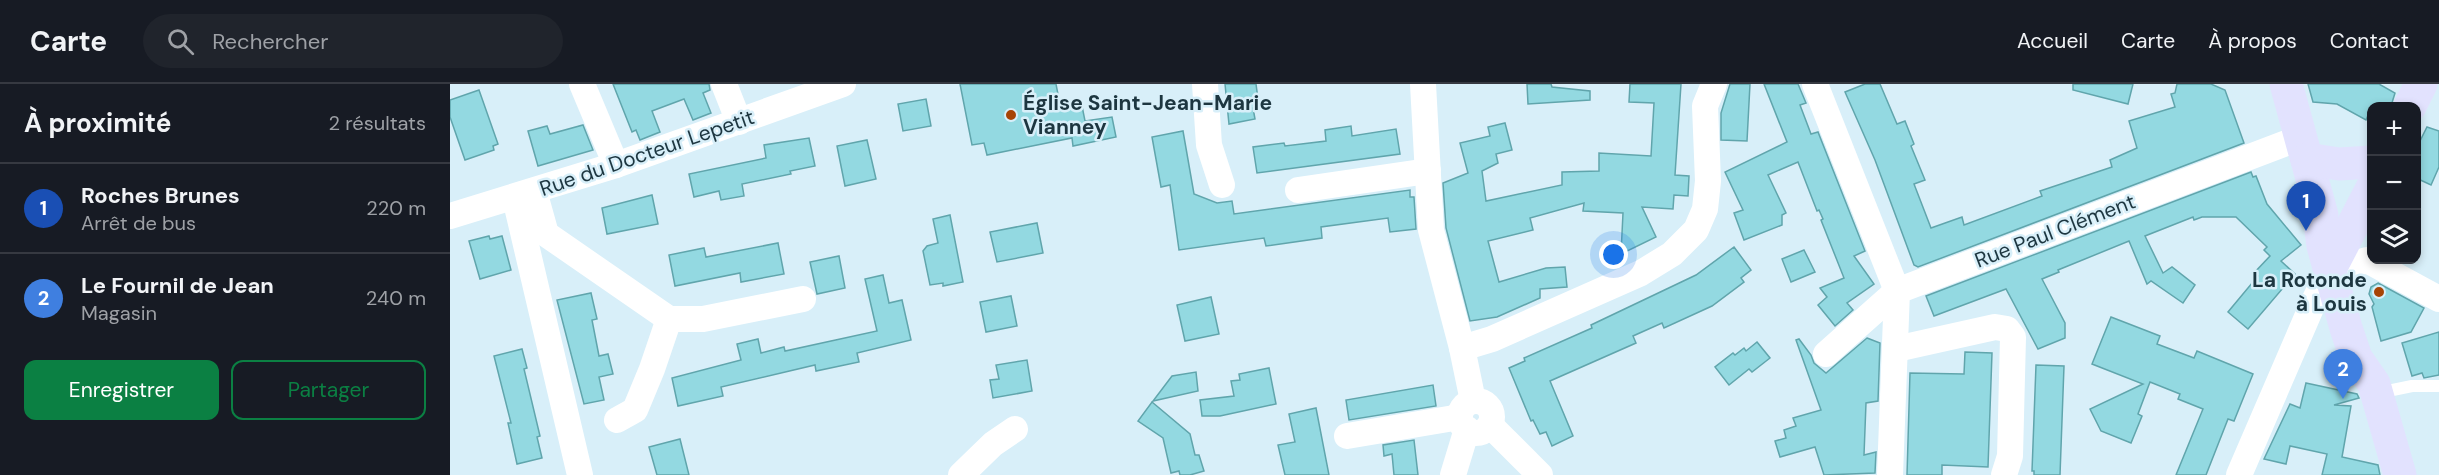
<!DOCTYPE html>
<html lang="fr">
<head>
<meta charset="utf-8">
<style>
  body { margin:0; font-family:"DM Sans",sans-serif; background:#20242c; color:#f1f3f6 }
  .controls { position:absolute; right:18px; top:18px; display:grid; overflow:hidden; border-radius:12px; box-shadow:0 3px 9px #0003 }
  .controls button { width:54px; height:54px; display:grid; place-items:center; padding:0; border:0; border-bottom:2px solid #363941; background:#171b24; color:#f1f3f6; font:30px sans-serif }
  .you { position:absolute; left:1164px; top:171px; width:21px; height:21px; margin:-15px; border:4px solid #fff; border-radius:50%; background:#1a73e8; box-shadow:0 0 0 9px #1a73e833 }
  .badge { display:grid; place-items:center; width:39px; height:39px; border-radius:50%; background:#0b8043; color:#fff; font-size:20px; font-weight:700 }
  .pin { position:absolute; translate:-50% -50px; filter:drop-shadow(0 2px 3px #0008) }
  .pin::after { content:''; position:absolute; top:32px; width:21px; height:18px; background:inherit; clip-path:polygon(0 0,100% 0,50% 100%) }
  .list { margin:0; padding:0; list-style:none }
  h2 { display:flex; justify-content:space-between; align-items:center; height:78px; margin:0; padding:0 24px; font-size:26px }
  h2 small { font-size:20px; font-weight:400; color:#9ea1a6 }
  .list li { display:grid; grid-template-columns:39px 1fr auto; gap:18px; align-items:center; box-sizing:border-box; height:90px; padding:0 24px; border-top:2px solid #363941 }
  .list b { display:block; font-size:22px; white-space:nowrap }
  .list p { margin:0; font-size:20px; white-space:nowrap; color:#9ea1a6 }
  .list em { font-size:20px; font-style:normal; color:#9ea1a6 }
  .actions { display:flex; gap:12px; padding:18px 24px }
  .actions a { flex:1; padding:14px 0; border:2px solid #0b8043; border-radius:12px; text-align:center; font-size:21px; color:#0b8043 }
  .actions .main { background:#0b8043; color:#fff }
  .icon { flex:none; width:33px; height:33px; fill:none; stroke:currentColor; stroke-width:2; stroke-linecap:round; stroke-linejoin:round }
  .map { position:relative; flex:none; width:1989px; height:391px; overflow:hidden }
  header { display:flex; align-items:center; gap:36px; box-sizing:border-box; height:84px; padding:0 30px; background:#171b24; border-bottom:2px solid #363941 }
  header strong { font-size:28px }
  nav { display:flex; gap:33px; margin-inline-start:auto; font-size:21px }
  .search { width:420px; height:54px; background:#20242c; display:flex; align-items:center; gap:15px; box-sizing:border-box; padding:0 21px; border-radius:33px; color:#9ea1a6; font-size:22px }
  main { display:flex }
  aside { flex:1; background:#171b24 }
  .map>svg:first-child { display:block }
</style>
</head>
<body>
<header>
<strong>Carte</strong>
<div class="search"><svg class="icon" aria-label="search" viewBox="0 0 24 24"><circle cx="10" cy="10" r="6"/><path d="M15 15l6 6"/></svg>Rechercher</div>
<nav><a>Accueil</a><a>Carte</a><a>À propos</a><a>Contact</a></nav>
</header>
<main>
<aside>
<h2>À proximité<small>2 résultats</small></h2>
<ul class="list">
<li><span class="badge" style="background:#1a4fb4">1</span><div><b>Roches Brunes</b><p>Arrêt de bus</p></div><em>220 m</em></li>
<li><span class="badge" style="background:#3f7fe0">2</span><div><b>Le Fournil de Jean</b><p>Magasin</p></div><em>240 m</em></li>
</ul>
<div class="actions"><a class="main">Enregistrer</a><a>Partager</a></div>
</aside>
<div class="map">
<svg width="1989" height="391" viewBox="0 0 1989 391">
  <rect width="100%" height="100%" fill="#d8eff9"/>
  <!-- building -->
  <g fill="#93d9e1" stroke="#60a5ac" stroke-width="1.5">
    <path d="M163 0H259L260 6 253 9 261 29 243 36 234 15 202 27 210 48 190 56 186 46 182 48Z"/>
    <path d="M510 0H606L611 26 632 22 635 37 662 33 666 53 623 62 622 54 537 71 534 59 522 61Z"/>
    <path d="M775 0H806L809 23 803 24 805 35 779 40Z"/>
    <path d="M1077 0H1101L1102 3 1140 7V16L1078 20Z"/>
    <path d="M1180 0H1231L1225 91 1239 92 1238 112 1224 111 1223 125 1192 123 1206 153 1171 170 1173 129 1133 127 1134 119 1080 134 1083 146 1038 157 1049 198 1096 184 1115 183 1117 203 1090 205V214L1047 233 1020 237 996 144 993 99 1018 89 1010 59 1040 52 1038 43 1055 39 1062 66 1046 70 1048 79 1032 87 1036 117 1112 101V88L1149 87V69L1201 72 1204 19 1179 18Z"/>
    <path d="M1280 0H1300L1297 57 1271 56V29Z"/>
    <path d="M1314 0H1348L1356 19 1350 21 1361 50 1368 48 1415 167 1404 172 1424 200 1397 219 1403 226 1385 242 1368 221 1377 213 1370 204 1394 194 1371 136 1373 135 1369 126 1367 127 1348 78 1318 91 1336 129 1332 131V141L1294 156 1284 129 1293 126 1275 88 1337 58Z"/>
    <path d="M1415 0H1430L1447 40 1455 37 1464 60 1461 62 1475 96 1464 100 1481 144 1512 133 1514 141 1592 112 1590 107 1662 83 1660 76 1687 64 1679 37 1725 23 1721 10 1725 9 1727 0H1761L1775 6 1794 59 1468 183 1464 181 1425 76 1395 8Z"/>
    <path d="M1623 0H1683L1678 20 1623 6Z"/>
    <path d="M1858 0H1929L1945 9 1941 22H1922L1916 36 1887 20 1863 18Z"/>
    <path d="M29 6 48 60 43 62 44 66 15 76 0 33V16Z"/>
    <path d="M476 15 481 42 453 47 448 20Z"/>
    <path d="M133 41 143 66 88 82 78 47 97 42 100 50Z"/>
    <path d="M901 42 902 52 946 45 950 70 807 89 803 63 834 59 835 62 876 57 875 46Z"/>
    <path d="M1977 43 1989 47V83L1981 101 1966 94V65Z"/>
    <path d="M733 47 744 110 767 119 782 117 784 130 960 106V113H964L966 145 940 148 938 134 871 143 872 154 816 162 814 154 729 166 720 101 711 103 702 53Z"/>
    <path d="M359 54 365 82 340 87 341 90 292 100 294 112 271 116 269 107 244 113 239 90 316 74 314 61Z"/>
    <path d="M417 56 426 95 395 102 387 62Z"/>
    <path d="M1801 88 1803 93 1806 92 1817 120 1851 161 1831 177 1845 190 1798 245 1778 228 1808 192 1804 189 1820 172 1814 166 1817 163 1786 133H1752L1744 136 1743 133 1695 152 1713 189 1722 183 1745 201 1733 219 1701 197 1697 200 1679 157 1608 186 1609 188 1592 195 1615 239V254L1588 265 1556 205 1484 232 1476 212Z"/>
    <path d="M202 111 208 140 157 150 152 124Z"/>
    <path d="M500 131 513 198 493 202V199L480 201 473 167 477 162 488 159 483 135Z"/>
    <path d="M587 139 593 169 547 178 540 148Z"/>
    <path d="M39 152 40 155 52 152 61 186 30 195 19 157Z"/>
    <path d="M328 159 334 190 291 198 290 189 225 202 219 171 254 164 256 173Z"/>
    <path d="M1284 163 1301 186 1291 194 1294 198 1262 222 1214 244 1212 239 1183 252 1186 259 1100 297 1123 352 1102 362 1096 348 1090 350 1083 336 1081 337 1059 284 1075 277 1074 274 1142 244 1141 241 1246 191Z"/>
    <path d="M1354 166 1365 188 1341 198 1332 175Z"/>
    <path d="M389 172 395 204 367 210 360 178Z"/>
    <path d="M433 191 439 219 452 216 461 256 407 269 409 278 366 287 365 281 271 303 273 312 228 322 222 294 291 276 287 260 308 255 311 269 334 263 335 267 427 247 415 195Z"/>
    <path d="M1928 199 1974 224 1961 248 1931 257 1922 223 1924 220 1919 210 1921 203Z"/>
    <path d="M141 209 147 235 142 236 149 272 158 270 163 290 149 293 154 316 134 320 107 216Z"/>
    <path d="M561 212 567 242 536 248 530 218Z"/>
    <path d="M761 213 769 250 735 257 727 221Z"/>
    <path d="M1661 233 1710 252 1707 260 1744 274 1747 267 1803 290 1784 337 1778 335 1756 391H1726L1753 325 1728 315 1730 310 1700 298 1688 330 1692 332 1681 359 1651 347 1640 325 1693 300 1642 280Z"/>
    <path d="M1989 248V291L1974 294 1972 289 1962 292 1952 259Z"/>
    <path d="M1417 254 1430 259 1428 317 1416 319 1414 371 1426 368 1425 389 1374 391 1365 363 1330 373 1325 357 1336 354 1334 346 1346 342 1343 334 1371 326 1346 256 1349 255 1361 271 1364 279 1376 289Z"/>
    <path d="M1307 258 1320 274 1302 288 1299 285 1279 301 1265 283 1283 269 1285 271 1294 264 1296 267Z"/>
    <path d="M72 265 77 284 74 285 90 352 87 353 92 374 67 380 58 339H61L44 272Z"/>
    <path d="M1515 268 1542 269 1538 383 1492 381V391H1457L1460 289 1514 290Z"/>
    <path d="M577 276 582 307 543 314 540 296 549 295 546 281Z"/>
    <path d="M1586 281 1614 282 1610 391H1584V387H1582Z"/>
    <path d="M819 284 826 320 770 332H752L750 316 784 312 781 297 790 296 789 290Z"/>
    <path d="M746 288 748 307 703 317 722 292Z"/>
    <path d="M1856 299 1907 310 1909 314 1884 321 1901 322 1892 373 1928 381 1930 391H1872L1877 370 1840 362 1836 380 1814 375 1840 320 1850 324Z"/>
    <path d="M983 301 986 322 899 336 896 316Z"/>
    <path d="M702 318 740 350 745 371H749L754 387 740 391H730L729 387 721 389 713 354 688 337Z"/>
    <path d="M866 324 879 391H835L828 361 845 358 839 330Z"/>
    <path d="M230 355 239 391H207L199 363Z"/>
    <path d="M964 356 968 391H944L942 370 934 372 933 361Z"/>
  </g>
  <g fill="none" stroke-linecap="round" stroke-linejoin="round">
    <!-- lane -->
    <path stroke="#fff" stroke-width="12" d="M1928 309 1962 302H1989"/>
    <!-- street -->
    <g stroke="#fff" stroke-width="26">
      <path d="M132 0 166 81"/>
      <path d="M274 0 289 38"/>
      <path d="M755 0 759 61 772 101"/>
      <path d="M973 0 981 146 1012 264 1023 317"/>
      <path d="M1365 0 1447 207 1440 391"/>
      <path d="M848 106 978 87"/>
      <path d="M84 107 96 150 219 235H253L353 215"/>
      <path d="M65 114 130 391"/>
      <path d="M0 132 166 81 393 0"/>
      <path d="M1900 181 1917 176 1989 215"/>
      <path d="M1012 264 1042 255 1191 189 1222 170 1246 146 1255 125 1258 97 1255 22 1264 0"/>
      <path d="M1446 265 1545 243 1557 245 1563 253 1560 372 1554 391"/>
      <path d="M1376 270 1447 207 1852 53"/>
      <circle cx="1026" cy="333" r="16"/>
      <path d="M167 336 185 326 202 285 219 235"/>
      <path d="M1040 341 1090 391"/>
      <path d="M897 352 1010 333"/>
      <path d="M511 391 543 360 565 345"/>
      <path d="M1003 391 1017 345"/>
      <path d="M1789 391 1864 217 1879 187"/>
    </g>
    <!-- primary -->
    <g stroke="#e2e2fe" stroke-width="33">
      <path d="M1836 0 1872 131 1871 147 1873 162 1896 244 1906 274 1924 300 1950 391"/>
      <path d="M1960 22 1971 0"/>
      <path d="M1857 75 1889 80 1922 78"/>
      <path d="M1879 187 1922 104"/>
    </g>
  </g>
  <!-- markers -->
  <g fill="#a74405" stroke="#d8eff9" stroke-width="2">
    <circle cx="561" cy="31" r="6"/>
    <circle cx="1929" cy="208" r="6"/>
  </g>
  <g text-anchor="middle" dominant-baseline="central" stroke-width="5" stroke-linejoin="round" paint-order="stroke">
    <!-- poi labels -->
    <g font-size="21" font-weight="bold" fill="#1d3640" stroke="#d8eff9" text-anchor="start">
      <text x="573" y="19">Église Saint-Jean-Marie<tspan x="573" dy="24">Vianney</tspan></text>
      <text x="1917" y="196" text-anchor="end">La Rotonde<tspan x="1917" dy="24">à Louis</tspan></text>
    </g>
    <!-- street labels -->
    <g font-size="21" fill="#1d3640" stroke="#d8eff9">
      <text transform="translate(197 69) rotate(-19)">Rue du Docteur Lepetit</text>
      <text transform="translate(1605 147) rotate(-21)">Rue Paul Clément</text>
    </g>
  </g>
</svg>
<div class="controls">
<button>+</button>
<button>−</button>
<button><svg class="icon" aria-label="layers" viewBox="0 0 24 24"><path d="M12 4l9 5-9 5-9-5zM3 14l9 5 9-5"/></svg></button>
</div>
<div class="you"></div>
<div class="pin badge" style="left:1856px;top:147px;background:#1a4fb4">1</div>
<div class="pin badge" style="left:1893px;top:315px;background:#3f7fe0">2</div>
</div>
</main>
</body>
</html>
